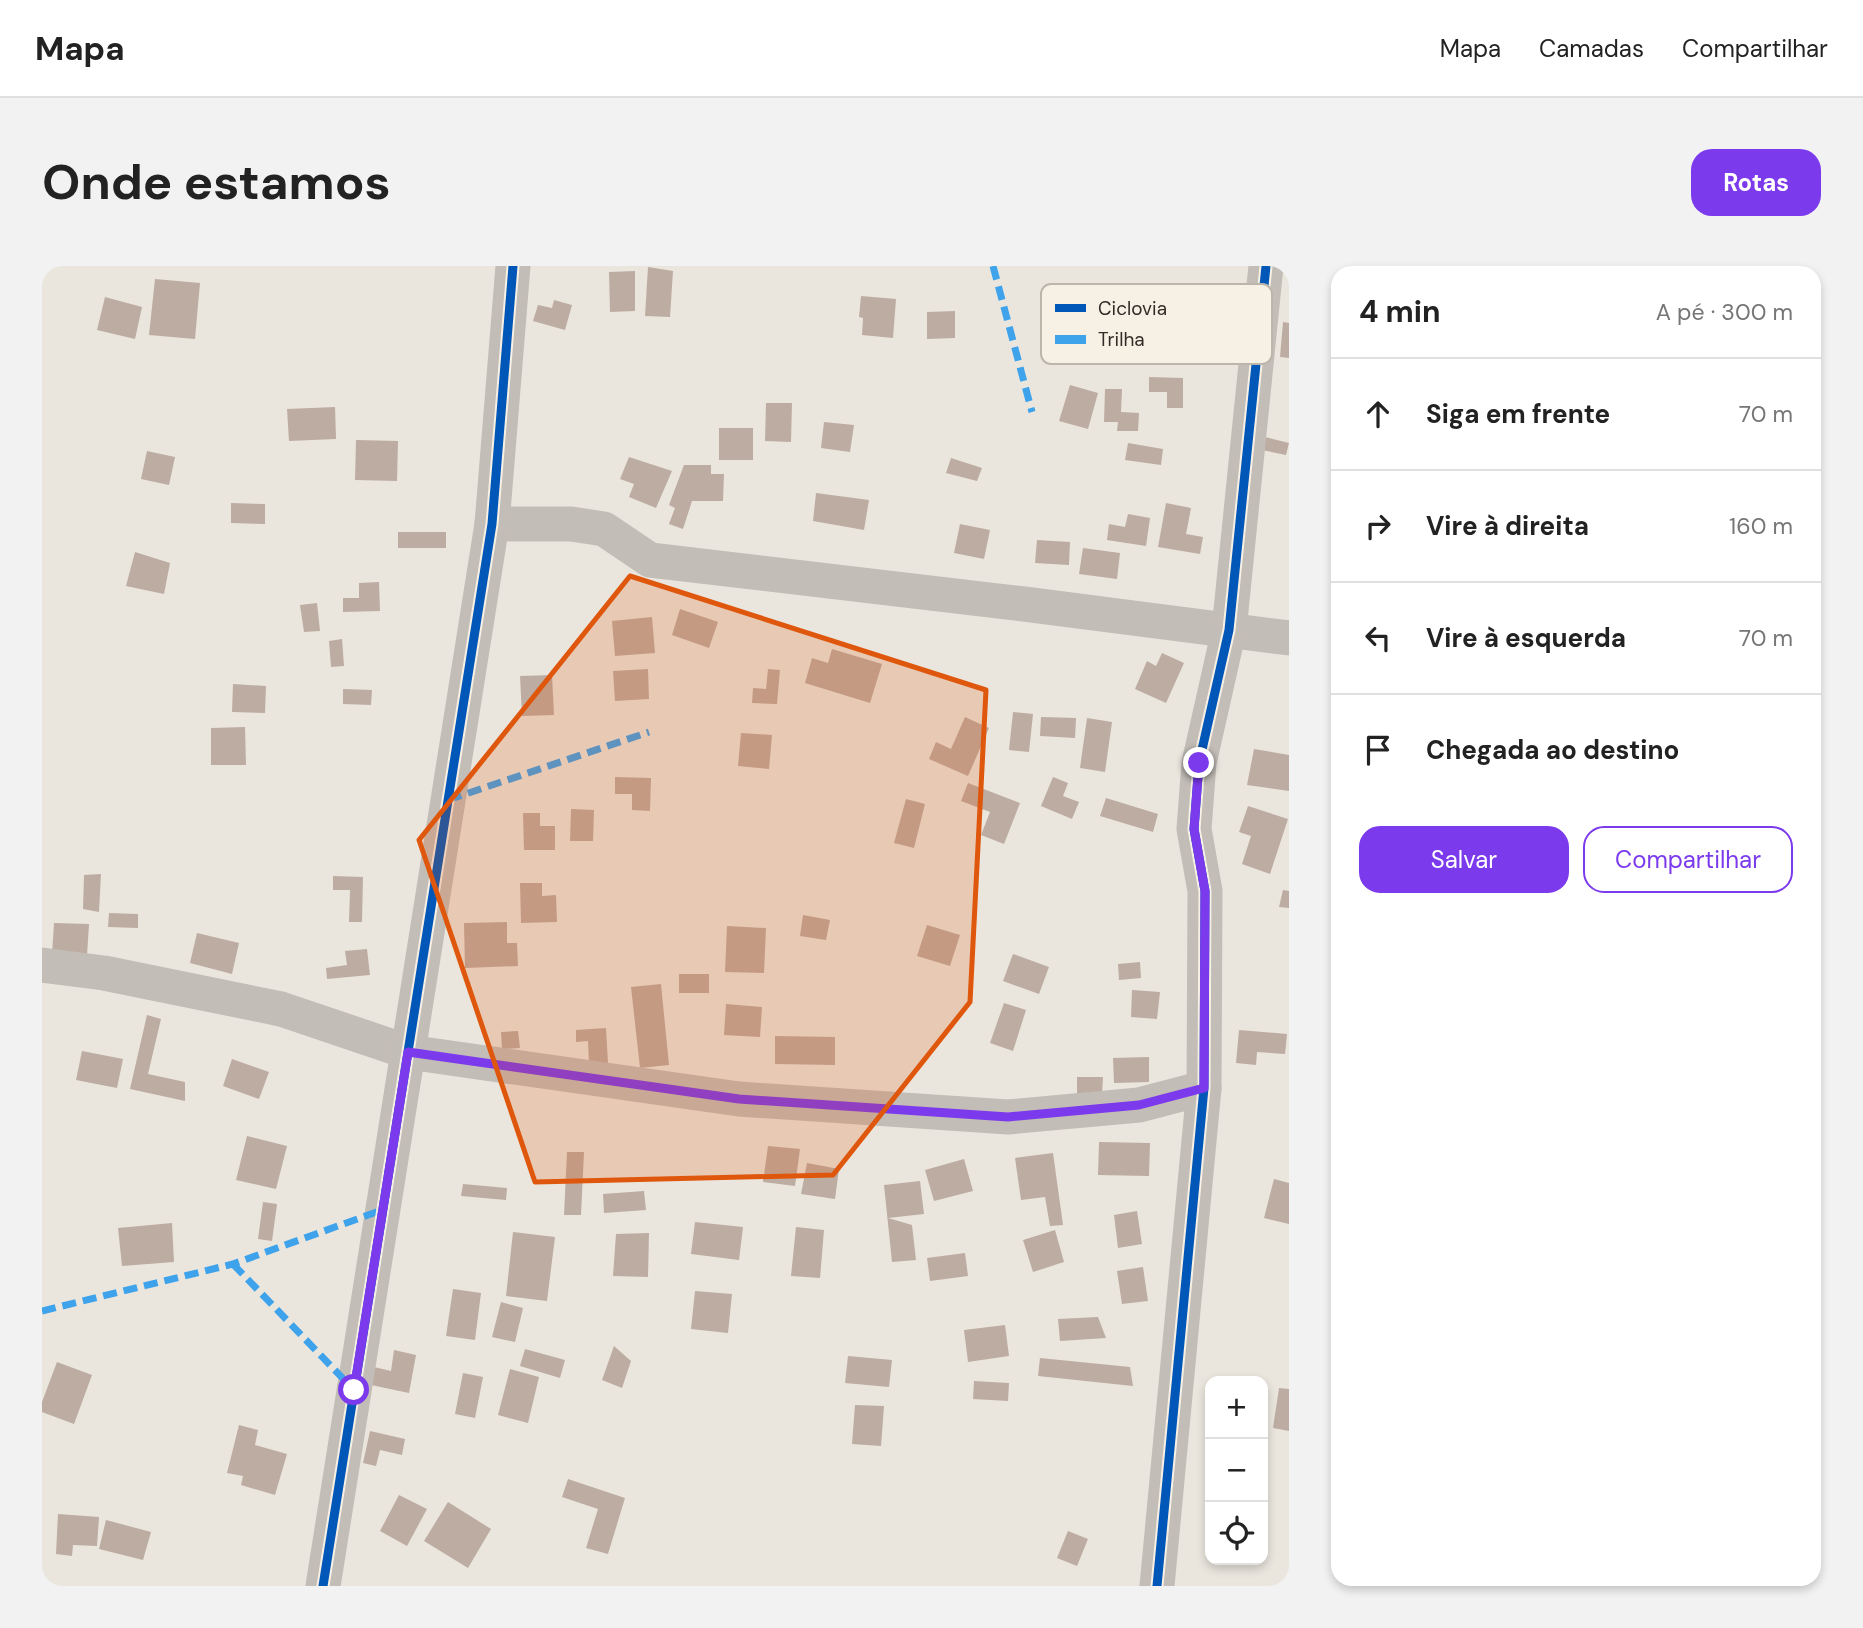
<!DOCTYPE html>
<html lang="pt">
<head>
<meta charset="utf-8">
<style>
  body { margin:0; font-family:"DM Sans",sans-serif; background:#f2f2f2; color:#222 }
  .controls { position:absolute; right:21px; bottom:21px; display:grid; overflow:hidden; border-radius:14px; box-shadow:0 4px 10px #0003 }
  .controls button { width:63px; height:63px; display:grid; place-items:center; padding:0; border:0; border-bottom:2px solid #e0e0e0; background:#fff; color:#222; font:35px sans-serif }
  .stop { position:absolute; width:21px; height:21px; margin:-16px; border:5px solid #7c3aed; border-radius:50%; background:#fff }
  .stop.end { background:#7c3aed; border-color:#fff; box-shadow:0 2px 7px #0008 }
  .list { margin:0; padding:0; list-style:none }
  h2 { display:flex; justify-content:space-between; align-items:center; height:91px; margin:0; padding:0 28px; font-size:30px }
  h2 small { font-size:23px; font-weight:400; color:#767676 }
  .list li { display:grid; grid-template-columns:46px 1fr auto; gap:21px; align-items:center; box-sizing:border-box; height:112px; padding:0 28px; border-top:2px solid #e0e0e0 }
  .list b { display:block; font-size:26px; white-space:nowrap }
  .list em { font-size:23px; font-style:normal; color:#767676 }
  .actions { display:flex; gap:14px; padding:21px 28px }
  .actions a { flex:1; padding:16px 0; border:2px solid #7c3aed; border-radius:21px; text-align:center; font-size:24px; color:#7c3aed }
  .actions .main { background:#7c3aed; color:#fff }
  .icon { flex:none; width:38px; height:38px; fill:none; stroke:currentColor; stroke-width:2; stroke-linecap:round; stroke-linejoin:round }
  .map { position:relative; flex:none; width:1247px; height:1320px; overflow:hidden; border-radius:21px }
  header { display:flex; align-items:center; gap:42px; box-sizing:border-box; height:98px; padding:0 35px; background:#fff; border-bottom:2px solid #e0e0e0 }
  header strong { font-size:33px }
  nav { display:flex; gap:38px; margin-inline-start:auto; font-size:24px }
  .intro { display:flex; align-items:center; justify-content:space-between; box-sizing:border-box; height:168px; padding:0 42px }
  h1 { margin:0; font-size:49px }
  .button { padding:18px 32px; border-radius:21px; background:#7c3aed; color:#fff; font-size:24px; font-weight:700 }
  main { display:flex; gap:42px; padding:0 42px }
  aside { flex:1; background:#fff; border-radius:21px; box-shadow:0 4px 10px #0003 }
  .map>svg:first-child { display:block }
</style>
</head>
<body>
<header>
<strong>Mapa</strong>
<nav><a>Mapa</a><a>Camadas</a><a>Compartilhar</a></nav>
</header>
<div class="intro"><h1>Onde estamos</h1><a class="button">Rotas</a></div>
<main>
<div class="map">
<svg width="1247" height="1320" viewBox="0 0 1247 1320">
  <rect width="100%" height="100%" fill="#eae6de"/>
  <!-- building -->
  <g fill="#bdaca1">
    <path d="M606 1 631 5 628 51 603 50Z"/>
    <path d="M593 5V45L568 46 567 6Z"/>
    <path d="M113 13 158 17 153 73 107 69Z"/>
    <path d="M819 30 854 33 851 72 820 69 821 52 817 51Z"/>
    <path d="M63 31 100 41 93 73 55 64Z"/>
    <path d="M512 34 530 39 523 64 491 55 496 39 510 42Z"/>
    <path d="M913 45V72L885 73V46Z"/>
    <path d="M1241 56 1247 57V92L1238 91Z"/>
    <path d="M1107 111 1141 112V142H1125V126H1107Z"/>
    <path d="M1028 119 1056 127 1046 163 1017 155Z"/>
    <path d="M1063 123H1080L1079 146 1097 147 1096 165H1075L1076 156H1062Z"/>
    <path d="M724 137H750L749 176 723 175Z"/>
    <path d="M293 141 294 173 247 175 245 143Z"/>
    <path d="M782 156 812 159 808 186 779 182Z"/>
    <rect x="677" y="162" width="34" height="32"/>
    <path d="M1223 171 1247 177 1244 189 1220 184Z"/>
    <path d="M314 174 356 175 355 215 313 214Z"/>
    <path d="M1086 177 1121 183 1119 199 1083 194Z"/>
    <path d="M105 185 133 191 127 219 99 213Z"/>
    <path d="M587 191 630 205 614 242 587 231 592 218 578 213Z"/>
    <path d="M909 192 940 202 935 215 904 207Z"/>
    <path d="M642 199H669V208H682L681 235H650L641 263 627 258 633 242 627 239Z"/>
    <path d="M774 227 827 234 822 264 771 255Z"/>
    <path d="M189 237 223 238V258L189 257Z"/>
    <path d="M1124 237 1149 242 1144 268 1161 271 1158 288 1116 281Z"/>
    <path d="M1086 248 1108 252 1104 280 1065 274 1067 258 1083 261Z"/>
    <path d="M918 258 948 264 942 293 912 287Z"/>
    <rect x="356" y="266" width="48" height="16"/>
    <path d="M995 274 1028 276 1027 299 993 297Z"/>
    <path d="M1041 282 1078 287 1075 313 1037 308Z"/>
    <path d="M93 286 128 297 122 328 84 320Z"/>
    <path d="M337 316 338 345 301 346V332H317V317Z"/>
    <path d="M275 337 278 365 262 366 258 339Z"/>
    <path d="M638 343 676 356 667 382 630 369Z"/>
    <path d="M610 351 613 387 573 390 570 355Z"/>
    <path d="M300 373 302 400 289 401 287 375Z"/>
    <path d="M790 383 840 398 828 437 763 417 770 392 786 397Z"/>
    <path d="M1120 387 1142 397 1124 437 1093 423 1105 395 1114 400Z"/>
    <path d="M606 403 607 433 573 435 571 405Z"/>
    <path d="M726 403 738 404 735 438 710 437 711 422 724 423Z"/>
    <path d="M510 409 512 449 480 450 478 410Z"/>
    <path d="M191 418 224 420 223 447 190 446Z"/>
    <path d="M301 423 330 424 329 439 301 438Z"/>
    <path d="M971 446 991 448 987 486 967 484Z"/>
    <path d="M923 451 947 462 926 510 887 493 894 476 909 483Z"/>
    <path d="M999 451 1034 452 1033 472 998 470Z"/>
    <path d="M1045 452 1070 456 1063 506 1038 502Z"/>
    <path d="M203 461 204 499H169V462Z"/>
    <path d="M699 467 730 469 727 503 696 500Z"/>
    <path d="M1212 483 1247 489V525L1205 519Z"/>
    <path d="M573 511 609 512 608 545 590 544V528H573Z"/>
    <path d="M1011 511 1026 517 1021 530 1037 536 1030 553 999 540Z"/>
    <path d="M926 517 978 537 962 578 939 569 948 546 919 535Z"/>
    <path d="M1064 532 1116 548 1111 566 1058 550Z"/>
    <path d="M864 533 883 538 872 582 852 577Z"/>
    <path d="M1206 540 1246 553 1228 608 1200 598 1209 570 1197 566Z"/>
    <path d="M529 543 552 544 551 575H528Z"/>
    <path d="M481 547H498V560H513V584H482Z"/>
    <path d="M59 608 57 646 41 643 42 609Z"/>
    <path d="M291 610 321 611 320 656H307L308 624H291Z"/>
    <path d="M478 617H500V630L514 629 515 656 479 657Z"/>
    <path d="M1241 624 1247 625V642L1237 641Z"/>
    <path d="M67 647 96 648V662L66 661Z"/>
    <path d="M761 649 788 654 784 674 758 670Z"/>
    <path d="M465 656V677H475L476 700 423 702 422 657Z"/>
    <path d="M12 657 47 658 45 690 10 688Z"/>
    <path d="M885 659 918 669 908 700 875 690Z"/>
    <path d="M685 660 724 662 722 707 683 706Z"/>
    <path d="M155 667 197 677 190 708 148 697Z"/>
    <path d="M325 683 328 709 285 713 284 702 305 699 303 685Z"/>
    <path d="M971 688 1007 701 997 728 961 715Z"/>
    <path d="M1098 696 1099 712 1077 714 1076 698Z"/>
    <rect x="637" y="708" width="30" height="19"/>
    <path d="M619 718 627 799 598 802 589 721Z"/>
    <path d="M1090 724 1118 726 1115 753 1089 751Z"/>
    <path d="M962 737 984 744 971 785 948 777Z"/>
    <path d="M684 738 720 741 718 771 682 769Z"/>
    <path d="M105 749 119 753 106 808 143 816V835L88 823Z"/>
    <path d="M564 762 566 797 547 798 546 775 534 776V764Z"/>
    <path d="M1197 764 1245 768 1243 788 1215 786 1214 799 1194 797Z"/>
    <path d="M476 765 478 782 460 783 459 766Z"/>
    <path d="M733 770 793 771V799L733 798Z"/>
    <path d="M40 785 81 793 75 822 34 814Z"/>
    <path d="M1107 791V816L1072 817 1071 792Z"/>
    <path d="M190 793 227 806 217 833 181 820Z"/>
    <path d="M1035 811H1061L1060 829 1035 828Z"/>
    <path d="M205 870 245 880 234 923 194 914Z"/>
    <path d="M1057 876 1108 877 1107 910 1056 909Z"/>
    <path d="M726 880 758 883 753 920 721 916Z"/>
    <path d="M525 886H542L539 949H522Z"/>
    <path d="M1011 887 1021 959 1008 960 1003 931 979 934 973 892Z"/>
    <path d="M922 893 931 925 892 935 883 904Z"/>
    <path d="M765 897 797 903 793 933 759 928Z"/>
    <path d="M1232 913 1247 917V958L1222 952Z"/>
    <path d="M878 915 882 948 846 952 870 959 874 994 850 996 842 919Z"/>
    <path d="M421 918 465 922 464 934 419 930Z"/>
    <path d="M602 925 604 944 562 947 561 928Z"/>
    <path d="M221 936 235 938 230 975 216 973Z"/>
    <path d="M1095 945 1100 978 1076 982 1072 949Z"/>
    <path d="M653 956 701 961 697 994 649 988Z"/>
    <path d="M130 957 132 996 80 1000 76 962Z"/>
    <path d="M754 961 782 964 778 1012 749 1010Z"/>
    <path d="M1013 964 1022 996 991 1006 981 974Z"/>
    <path d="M471 966 513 971 505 1035 464 1030Z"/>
    <path d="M607 967 606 1011 571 1010 574 968Z"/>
    <path d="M923 987 926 1010 888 1015 885 992Z"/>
    <path d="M1101 1001 1106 1035 1080 1038 1075 1005Z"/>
    <path d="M411 1023 439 1027 433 1074 404 1070Z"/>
    <path d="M653 1025 690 1028 686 1067 649 1063Z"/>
    <path d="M459 1036 481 1042 473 1076 450 1071Z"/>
    <path d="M1056 1051 1064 1072 1018 1075 1016 1053Z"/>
    <path d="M963 1059 967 1090 926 1096 922 1064Z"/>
    <path d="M572 1080 589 1095 580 1122 560 1114Z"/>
    <path d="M483 1083 523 1094 518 1112 478 1100Z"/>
    <path d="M352 1084 374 1089 367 1127 329 1119 332 1101 349 1105Z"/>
    <path d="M806 1090 850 1094 847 1121 803 1117Z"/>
    <path d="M998 1092 1088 1101 1091 1120 996 1110Z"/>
    <path d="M15 1096 50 1109 32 1158 0 1146V1136Z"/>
    <path d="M468 1103 497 1111 486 1157 456 1149Z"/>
    <path d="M421 1107 441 1111 433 1152 413 1148Z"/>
    <path d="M932 1115 967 1117 966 1135 931 1133Z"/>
    <path d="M1237 1122 1247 1123V1165L1231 1162Z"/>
    <path d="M813 1139 842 1140 839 1180 810 1178Z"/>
    <path d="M197 1159 216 1164 213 1179 245 1188 233 1229 199 1219 201 1210 185 1207Z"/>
    <path d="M328 1165 363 1173 360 1189 338 1184 334 1200 321 1197Z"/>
    <path d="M526 1213 583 1232 566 1288 544 1282 556 1243 520 1231Z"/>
    <path d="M357 1229 385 1243 365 1280 338 1265Z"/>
    <path d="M406 1236 449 1263 426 1302 382 1275Z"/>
    <path d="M16 1248 57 1251 55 1280 31 1279 30 1290 14 1288Z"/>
    <path d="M64 1254 109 1266 101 1294 57 1283Z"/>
    <path d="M1026 1265 1046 1273 1035 1300 1015 1292Z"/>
  </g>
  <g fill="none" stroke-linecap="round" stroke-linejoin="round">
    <!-- street -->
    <g stroke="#c3bdb7" stroke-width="35">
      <path d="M450 258H529L562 263 608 294 982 338 1247 372"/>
      <path d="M0 699 62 707 239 743 366 786 697 833 966 851 1097 839 1162 822"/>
      <path d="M281 1320 450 258 471 0"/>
      <path d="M1115 1320 1162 822 1163 625 1152 563 1157 497 1187 364 1224 0"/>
    </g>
    <!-- quiet -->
    <g stroke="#3ea3eb" stroke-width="7" stroke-dasharray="14 7" stroke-linecap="butt">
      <path d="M951 0 990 146"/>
      <path d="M406 534 607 466"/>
      <path d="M191 998 312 1124"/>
      <path d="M0 1045 191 998 340 944"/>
    </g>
    <!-- cycleway casing -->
    <g stroke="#f7f0e5" stroke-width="13">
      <g id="cycleway">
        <path d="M281 1320 450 258 471 0"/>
        <path d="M1115 1320 1162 822 1163 625 1152 563 1157 497 1187 364 1224 0"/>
      </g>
    </g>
    <!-- cycleway -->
    <use href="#cycleway" stroke="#0057b8" stroke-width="9"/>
  </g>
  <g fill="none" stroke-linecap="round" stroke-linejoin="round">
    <!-- route -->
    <path stroke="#7c3aed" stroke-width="9" d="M312 1124 366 786 697 833 966 851 1097 839 1162 822 1163 625 1152 563 1157 497"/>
  </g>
  <!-- marked area -->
  <path fill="#df570d" fill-opacity="0.2" stroke="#df570d" stroke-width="5" stroke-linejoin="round" d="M588 310 944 424 928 736 791 909 493 916 377 574Z"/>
  <!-- legend -->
  <rect x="999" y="18" width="231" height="80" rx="10" fill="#f7f0e5" stroke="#bcb5ac" stroke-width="2"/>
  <rect x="1013" y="38" width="31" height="8" fill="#0057b8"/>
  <rect x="1013" y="69" width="31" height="9" fill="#3ea3eb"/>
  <g font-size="19" fill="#332b27">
    <text x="1056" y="49">Ciclovia</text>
    <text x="1056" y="80">Trilha</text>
  </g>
</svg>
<div class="controls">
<button>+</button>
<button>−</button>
<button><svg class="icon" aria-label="locate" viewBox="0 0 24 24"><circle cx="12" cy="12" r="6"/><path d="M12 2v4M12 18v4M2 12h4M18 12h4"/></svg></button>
</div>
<div class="stop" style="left:312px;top:1124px"></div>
<div class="stop end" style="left:1157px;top:497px"></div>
</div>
<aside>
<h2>4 min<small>A pé · 300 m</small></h2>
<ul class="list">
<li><svg class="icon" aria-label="ahead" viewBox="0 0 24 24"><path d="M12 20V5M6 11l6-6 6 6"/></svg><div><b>Siga em frente</b></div><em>70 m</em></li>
<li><svg class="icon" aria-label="right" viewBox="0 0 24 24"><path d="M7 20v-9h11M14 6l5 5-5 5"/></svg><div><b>Vire à direita</b></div><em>160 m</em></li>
<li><svg class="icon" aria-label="left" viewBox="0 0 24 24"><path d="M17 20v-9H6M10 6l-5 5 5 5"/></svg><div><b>Vire à esquerda</b></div><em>70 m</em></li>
<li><svg class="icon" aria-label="arrive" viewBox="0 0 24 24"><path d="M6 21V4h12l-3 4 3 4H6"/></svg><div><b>Chegada ao destino</b></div></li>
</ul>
<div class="actions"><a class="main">Salvar</a><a>Compartilhar</a></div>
</aside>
</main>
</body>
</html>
